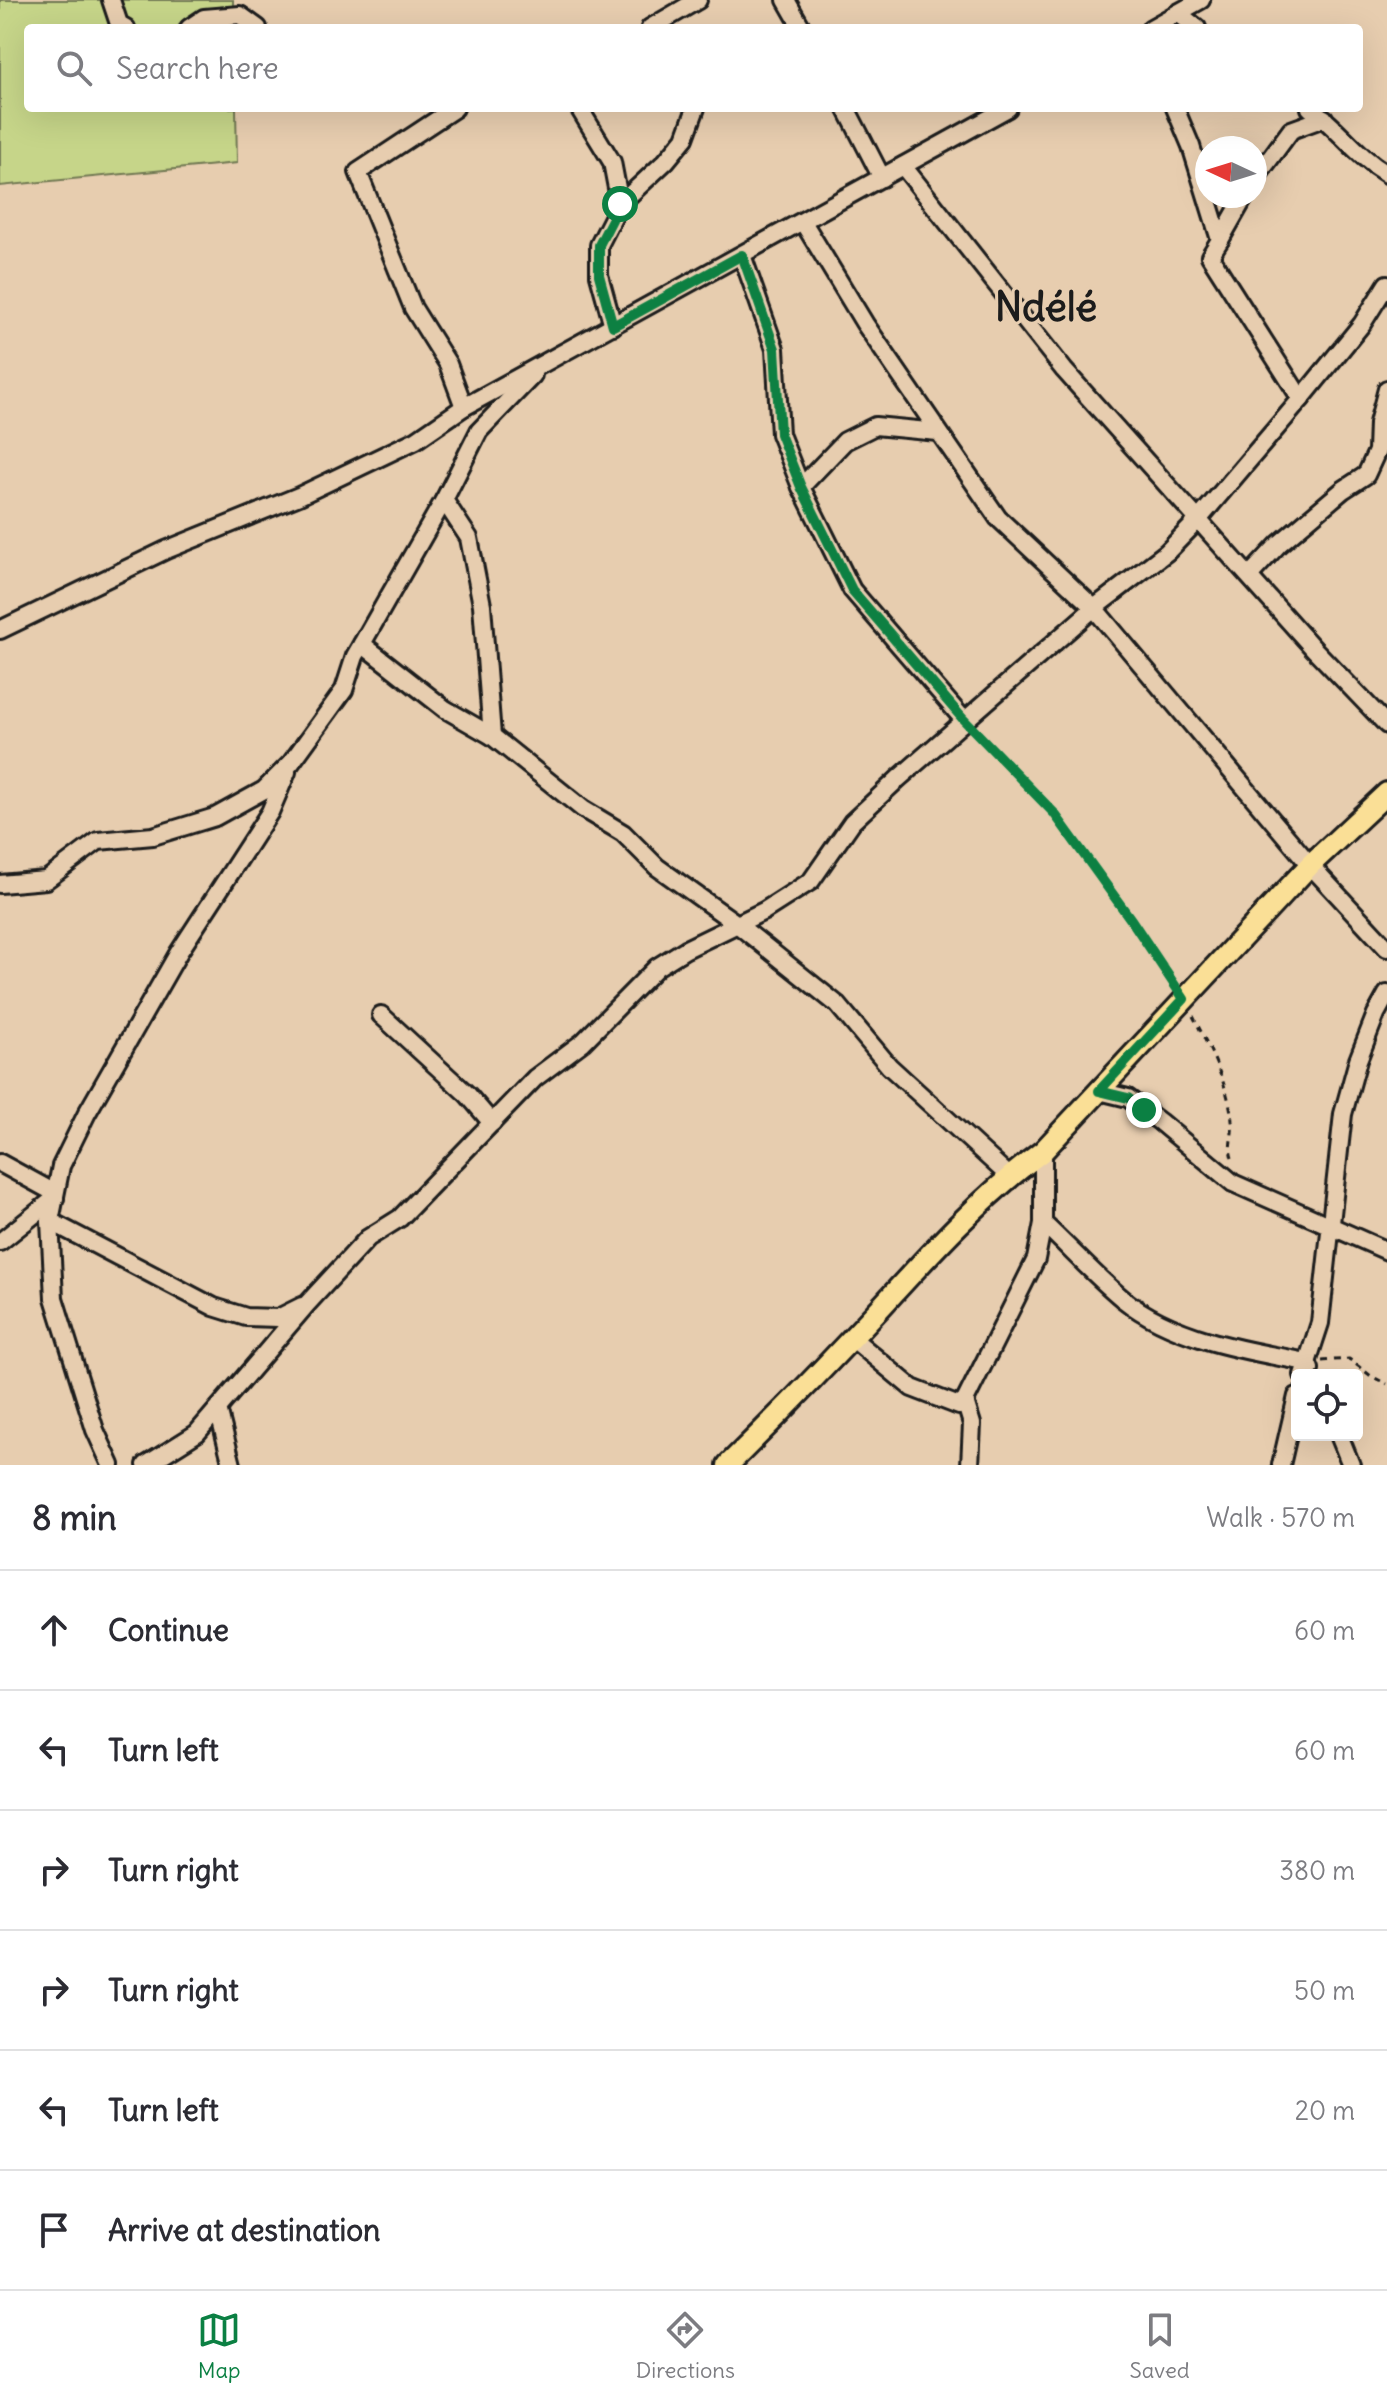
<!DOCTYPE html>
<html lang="en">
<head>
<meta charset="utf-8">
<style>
  body { margin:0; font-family:Delius,sans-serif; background:#f2f2f3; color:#2b2b33 }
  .controls { position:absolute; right:24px; bottom:24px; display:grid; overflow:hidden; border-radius:8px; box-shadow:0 8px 32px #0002 }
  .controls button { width:72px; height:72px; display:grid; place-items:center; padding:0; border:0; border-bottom:2px solid #e1e1e2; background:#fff; color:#2b2b33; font:40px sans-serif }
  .compass { position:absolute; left:1195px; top:136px; width:72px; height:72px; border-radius:50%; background:#fff; box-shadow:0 8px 32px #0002; rotate:274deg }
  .stop { position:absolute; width:24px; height:24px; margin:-18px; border:6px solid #0b8043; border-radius:50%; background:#fff }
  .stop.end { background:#0b8043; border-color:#fff; box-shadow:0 2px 8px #0008 }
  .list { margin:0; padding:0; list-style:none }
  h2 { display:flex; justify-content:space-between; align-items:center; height:104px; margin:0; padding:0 32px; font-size:34px }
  h2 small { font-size:26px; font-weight:400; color:#7c7c81 }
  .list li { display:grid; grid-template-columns:52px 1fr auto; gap:24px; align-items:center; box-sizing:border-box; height:120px; padding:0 32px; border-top:2px solid #e1e1e2 }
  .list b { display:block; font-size:30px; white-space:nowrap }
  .list em { font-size:26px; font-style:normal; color:#7c7c81 }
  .icon { flex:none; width:44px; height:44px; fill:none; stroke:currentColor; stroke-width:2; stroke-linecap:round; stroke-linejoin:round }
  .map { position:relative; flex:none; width:1387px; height:1465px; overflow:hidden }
  .search { position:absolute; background:#fff; box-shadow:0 8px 32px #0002; left:24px; right:24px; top:24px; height:88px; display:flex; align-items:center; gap:20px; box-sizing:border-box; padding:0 28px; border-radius:8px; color:#7c7c81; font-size:30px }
  .sheet { height:824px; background:#fff }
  nav { display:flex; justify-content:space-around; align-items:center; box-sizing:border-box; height:112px; border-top:2px solid #e1e1e2; background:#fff; font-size:22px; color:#7c7c81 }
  nav a { display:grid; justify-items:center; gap:4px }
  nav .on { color:#0b8043 }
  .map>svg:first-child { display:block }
</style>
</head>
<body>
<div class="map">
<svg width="1387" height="1465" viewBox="0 0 1387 1465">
  <rect width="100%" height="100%" fill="#e7cdaf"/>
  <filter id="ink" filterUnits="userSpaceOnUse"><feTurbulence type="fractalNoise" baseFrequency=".0125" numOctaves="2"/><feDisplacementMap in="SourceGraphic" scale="16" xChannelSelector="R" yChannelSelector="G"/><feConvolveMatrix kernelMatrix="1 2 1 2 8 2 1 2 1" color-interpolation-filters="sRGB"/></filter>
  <g filter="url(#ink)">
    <!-- green -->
    <path fill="#c6d589" stroke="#717852" stroke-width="2" d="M0 0H233V28H28V108H236L237 163 0 186Z"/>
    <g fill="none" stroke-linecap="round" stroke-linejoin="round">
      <!-- minor casing -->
      <g stroke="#1c1c1c" stroke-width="22">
        <g id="minor">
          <path d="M111 0 119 24 126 28"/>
          <path d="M786 0 802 28"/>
          <path d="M1178 13 1197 28"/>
          <path d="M189 28 204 18 240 15 258 28"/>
          <path d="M650 28 698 0"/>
          <path d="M1151 28 1201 0"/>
          <path d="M455 108 358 172 413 308 448 364 464 407"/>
          <path d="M579 108 612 162 620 204 599 245V275L613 326"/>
          <path d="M846 108 882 178"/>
          <path d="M1175 108 1191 146 1220 240 1210 256 1301 399"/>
          <path d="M1310 108C1339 128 1355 155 1387 174"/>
          <path d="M903 166 1064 370 1314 649 1387 725"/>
          <path d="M1255 179 1291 130 1324 118"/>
          <path d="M620 204 666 161 685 138 696 108"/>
          <path d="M803 222 865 324 998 518 1094 608 1310 865 1387 948"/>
          <path d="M1220 240 1245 196"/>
          <path d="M742 255 775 349 780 434 801 487 852 590 963 719"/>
          <path d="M801 487 845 441 875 426 938 432"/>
          <path d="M444 500 469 538 482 605 492 736"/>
          <path d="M1249 576 1279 544 1343 490 1366 475 1377 451 1378 423 1387 389"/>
          <path d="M0 630 166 550 299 496 416 440 464 407 1008 108"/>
          <path d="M362 644 445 709 492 736 583 809 623 833 657 867 737 924 838 1005 889 1066 1009 1176"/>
          <path d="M0 884 46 880 98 841 153 836 215 817 264 790 291 763 344 690 355 656 444 500 479 431 533 375"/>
          <path d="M381 1015 468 1095 492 1123"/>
          <path d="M1099 1091 1128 1098 1160 1122 1233 1183 1387 1251"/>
          <path d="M0 1163 55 1193"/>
          <path d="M50 1221 214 1307 246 1317 278 1318 302 1306"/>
          <path d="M1043 1223C1070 1248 1095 1276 1123 1299 1173 1339 1246 1351 1307 1362L1310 1369"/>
          <path d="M0 1242 55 1198"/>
          <path d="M852 1338 912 1388 959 1406 965 1401 1036 1259 1043 1223V1151"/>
          <path d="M1303 1375 1320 1323 1343 1114 1358 1060 1376 1014 1387 994"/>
          <path d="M965 1401 972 1424 970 1465"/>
          <path d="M218 1409 232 1465"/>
          <path d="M1339 1435 1351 1465"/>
          <path d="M111 1465 95 1430 54 1298 50 1221 61 1166 87 1113 179 952 270 812 287 772"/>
          <path d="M146 1465 197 1433 307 1304 368 1238 400 1218 535 1078 583 1042 657 967 686 949 764 911 811 881 852 822 898 779 1094 608 1167 552 1198 520 1301 399 1362 324 1387 284"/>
          <path d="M1281 1465 1297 1396"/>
        </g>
      </g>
      <!-- major casing -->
      <g stroke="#1c1c1c" stroke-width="26">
        <path id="major" d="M728 1465C780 1414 831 1361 881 1307 932 1251 982 1196 1043 1151L1310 865 1387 793"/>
      </g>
      <!-- path -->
      <g stroke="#1c1c1c" stroke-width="3" stroke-dasharray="6 6" stroke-linecap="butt">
        <path d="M975 731 1054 813 1175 985"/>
        <path d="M1193 1016C1209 1047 1229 1086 1232 1121 1234 1138 1226 1146 1234 1163"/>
        <path d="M1322 1361 1349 1359 1371 1376 1387 1384"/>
      </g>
      <!-- minor -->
      <use href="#minor" stroke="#e7cdaf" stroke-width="16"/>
      <!-- major -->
      <use href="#major" stroke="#fadf96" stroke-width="20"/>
    </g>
  </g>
  <g fill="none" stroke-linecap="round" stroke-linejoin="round" filter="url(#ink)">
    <!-- route -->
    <path stroke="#0b8043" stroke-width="10" d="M620 204 599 245V275L613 326 742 255 775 349 780 434 801 487 852 590 963 719 1054 813 1132 921 1184 999 1099 1091 1128 1098 1144 1110"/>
  </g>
  <g text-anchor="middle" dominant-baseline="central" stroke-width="6" stroke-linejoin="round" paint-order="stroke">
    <!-- town labels -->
    <g font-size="40" font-weight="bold" fill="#1c1c1c" stroke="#e7cdaf">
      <text x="1046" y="307">Ndélé</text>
    </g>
  </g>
</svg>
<div class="controls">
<button><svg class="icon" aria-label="locate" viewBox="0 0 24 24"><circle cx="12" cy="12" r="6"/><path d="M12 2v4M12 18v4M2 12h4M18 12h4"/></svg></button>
</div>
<svg class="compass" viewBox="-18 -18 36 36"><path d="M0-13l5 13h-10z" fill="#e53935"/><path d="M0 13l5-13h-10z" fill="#7c7c81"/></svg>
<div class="stop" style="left:620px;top:204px"></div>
<div class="stop end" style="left:1144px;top:1110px"></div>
<div class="search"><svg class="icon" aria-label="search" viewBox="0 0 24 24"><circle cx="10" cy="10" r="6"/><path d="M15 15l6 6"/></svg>Search here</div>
</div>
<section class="sheet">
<h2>8 min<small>Walk · 570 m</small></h2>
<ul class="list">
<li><svg class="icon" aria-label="ahead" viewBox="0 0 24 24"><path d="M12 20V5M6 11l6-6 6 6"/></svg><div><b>Continue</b></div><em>60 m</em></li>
<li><svg class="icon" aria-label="left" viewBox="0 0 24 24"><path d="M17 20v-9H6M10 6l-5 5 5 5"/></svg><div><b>Turn left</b></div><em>60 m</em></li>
<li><svg class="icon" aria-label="right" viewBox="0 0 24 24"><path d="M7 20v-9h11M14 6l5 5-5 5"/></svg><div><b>Turn right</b></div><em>380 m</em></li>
<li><svg class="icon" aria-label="right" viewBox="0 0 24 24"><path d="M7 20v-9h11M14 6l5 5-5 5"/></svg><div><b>Turn right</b></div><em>50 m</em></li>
<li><svg class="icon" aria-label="left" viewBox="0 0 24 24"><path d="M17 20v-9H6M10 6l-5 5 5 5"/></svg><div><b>Turn left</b></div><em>20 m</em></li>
<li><svg class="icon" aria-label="arrive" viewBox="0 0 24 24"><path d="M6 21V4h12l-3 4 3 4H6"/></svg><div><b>Arrive at destination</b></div></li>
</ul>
</section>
<nav>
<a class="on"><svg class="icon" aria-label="map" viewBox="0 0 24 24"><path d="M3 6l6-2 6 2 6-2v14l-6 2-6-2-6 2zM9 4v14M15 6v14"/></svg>Map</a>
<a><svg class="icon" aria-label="directions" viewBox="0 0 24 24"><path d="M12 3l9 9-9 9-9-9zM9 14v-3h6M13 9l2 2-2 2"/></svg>Directions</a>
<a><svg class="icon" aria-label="saved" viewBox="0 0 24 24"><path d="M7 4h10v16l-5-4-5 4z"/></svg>Saved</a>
</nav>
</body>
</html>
